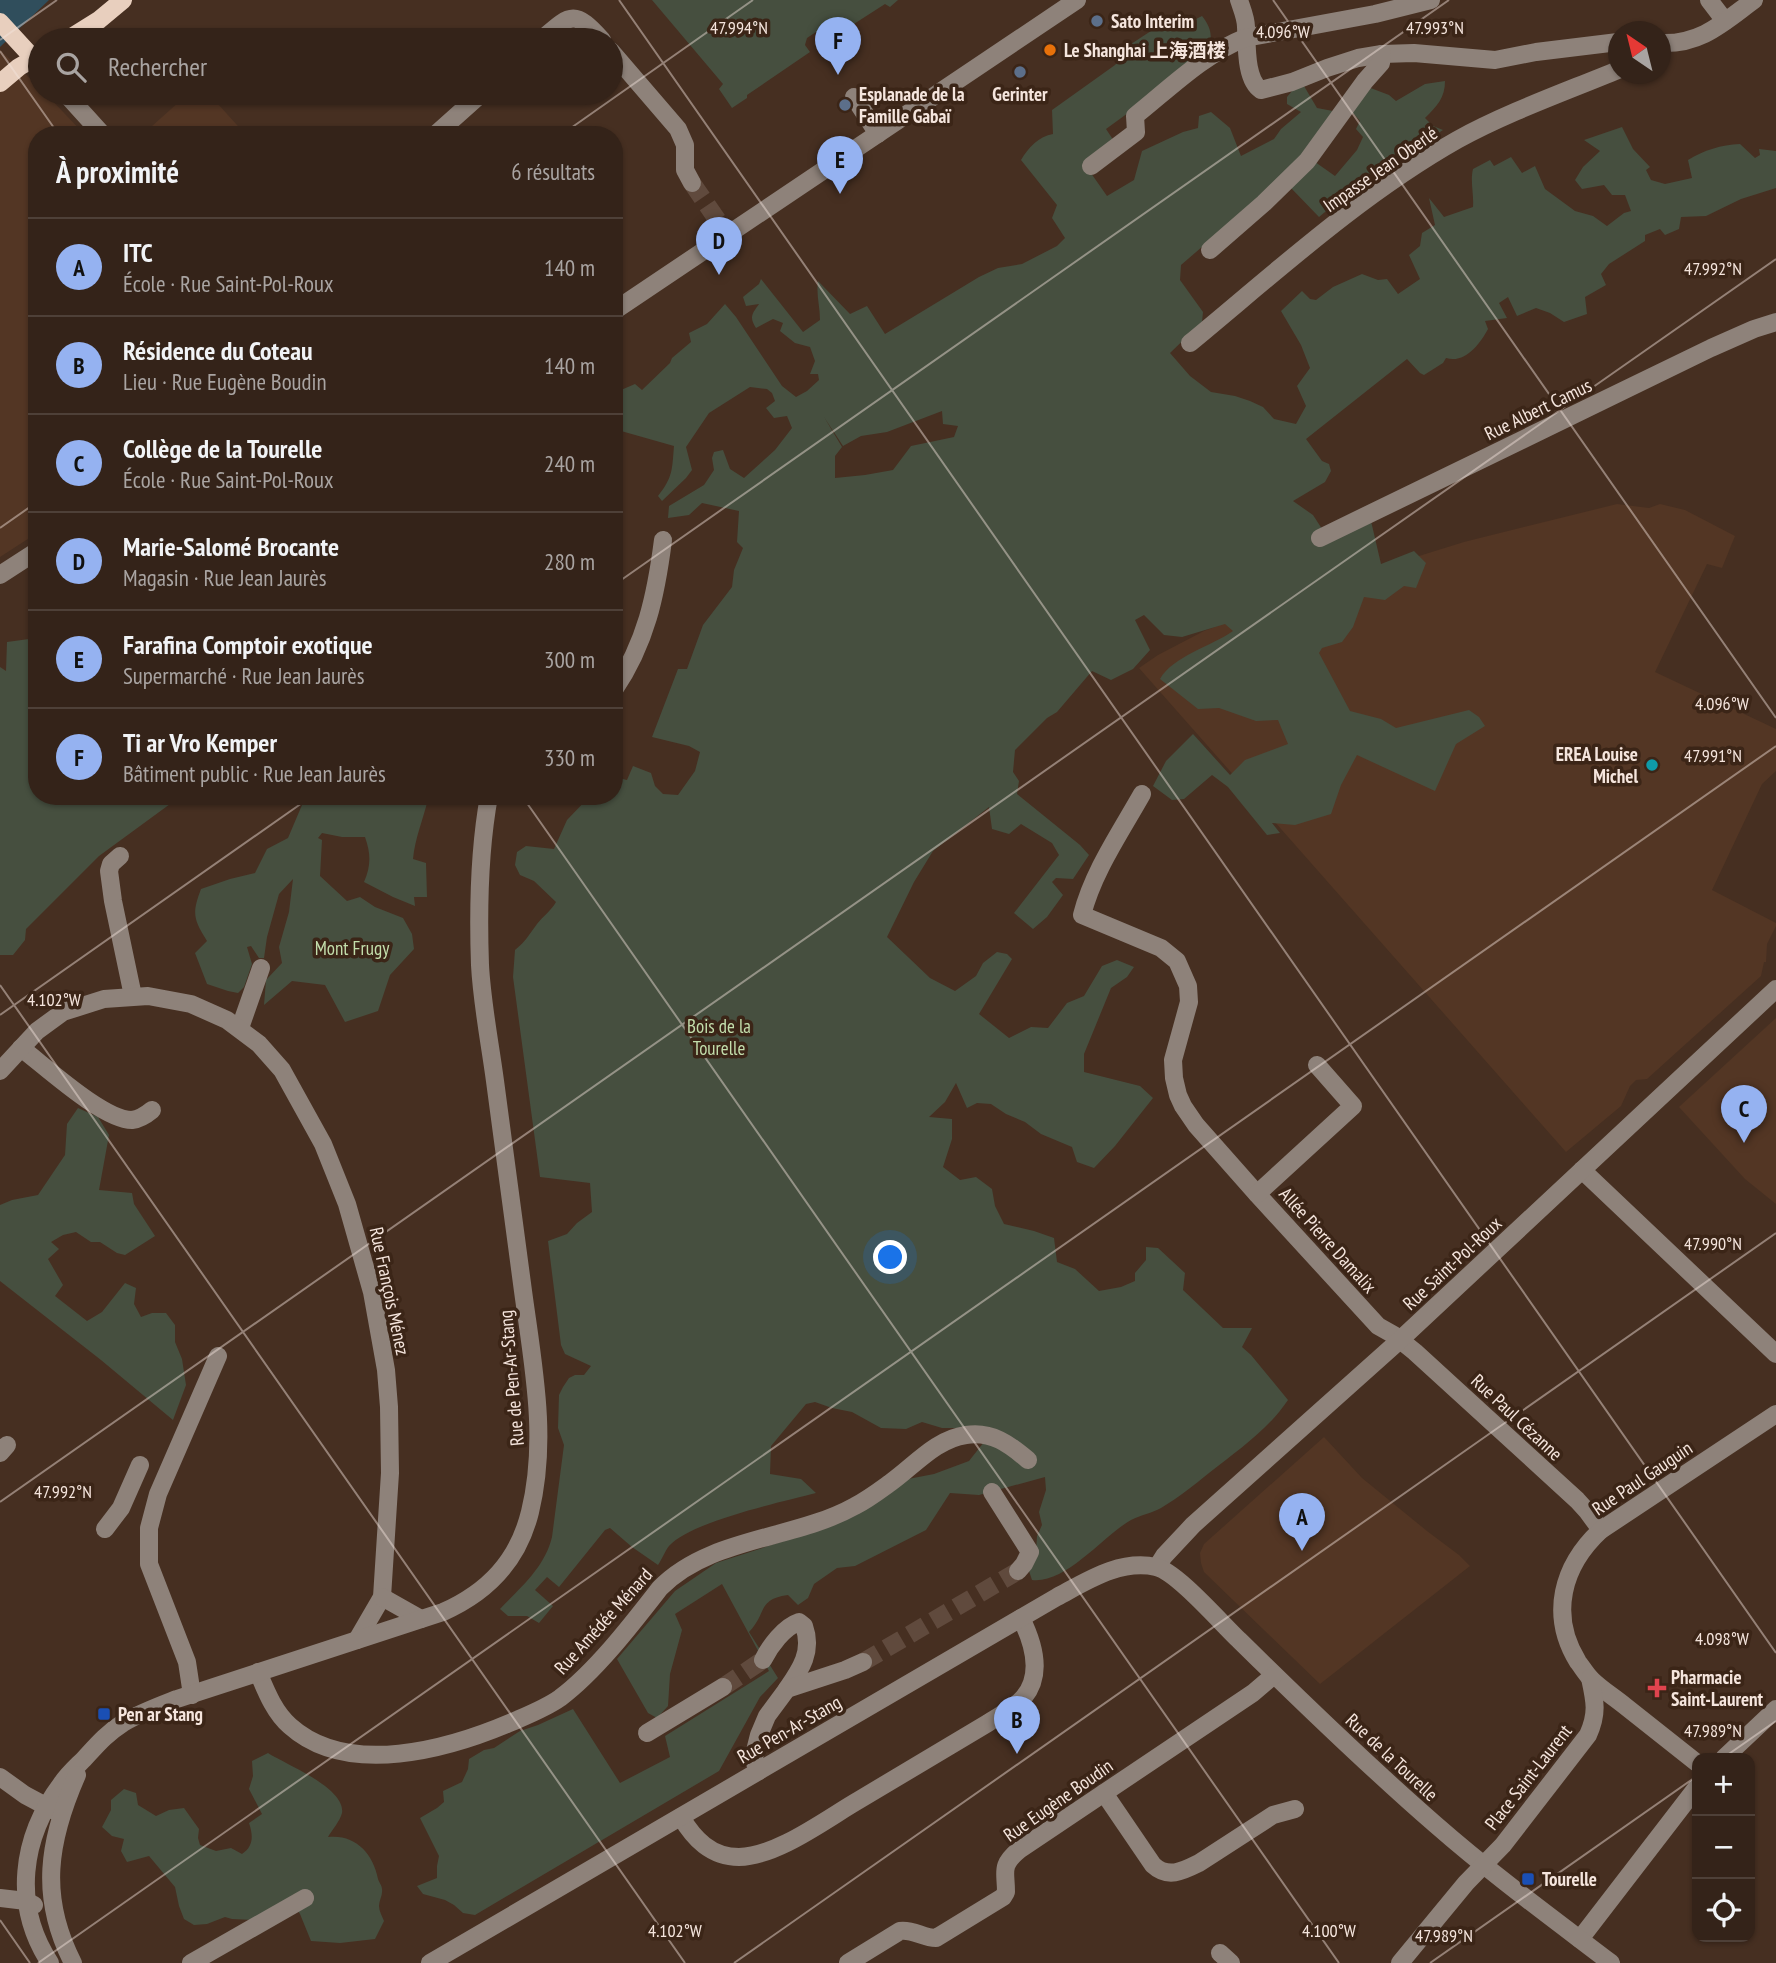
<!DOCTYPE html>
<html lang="fr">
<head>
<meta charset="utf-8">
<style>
  body { margin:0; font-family:"PT Sans Narrow","Noto Sans SC",sans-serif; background:#3f2f26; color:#f1f3f6 }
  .controls { position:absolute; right:21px; bottom:21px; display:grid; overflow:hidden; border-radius:14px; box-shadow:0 2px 5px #0004 }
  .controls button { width:63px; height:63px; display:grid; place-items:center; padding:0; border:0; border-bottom:2px solid #4e4038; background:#342319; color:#f1f3f6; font:35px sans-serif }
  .compass { position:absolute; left:1608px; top:21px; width:63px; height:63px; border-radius:50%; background:#342319; box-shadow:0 2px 5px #0004; rotate:325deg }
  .you { position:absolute; left:891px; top:1258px; width:24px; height:24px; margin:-18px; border:5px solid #fff; border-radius:50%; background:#1a73e8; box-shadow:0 0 0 10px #1a73e833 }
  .badge { display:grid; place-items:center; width:46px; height:46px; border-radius:50%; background:#95b2f1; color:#111; font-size:23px; font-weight:700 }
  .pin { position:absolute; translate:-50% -58px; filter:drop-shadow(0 2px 4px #0008) }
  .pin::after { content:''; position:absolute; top:37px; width:24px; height:21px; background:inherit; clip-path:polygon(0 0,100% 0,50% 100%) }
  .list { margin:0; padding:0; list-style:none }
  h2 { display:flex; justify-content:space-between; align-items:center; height:91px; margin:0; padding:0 28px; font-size:30px }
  h2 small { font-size:23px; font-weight:400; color:#a9a4a2 }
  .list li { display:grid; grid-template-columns:46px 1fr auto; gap:21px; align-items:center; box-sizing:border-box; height:98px; padding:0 28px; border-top:2px solid #4e4038 }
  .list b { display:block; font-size:26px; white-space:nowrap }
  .list p { margin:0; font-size:23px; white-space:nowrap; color:#a9a4a2 }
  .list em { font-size:23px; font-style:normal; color:#a9a4a2 }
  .icon { flex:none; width:38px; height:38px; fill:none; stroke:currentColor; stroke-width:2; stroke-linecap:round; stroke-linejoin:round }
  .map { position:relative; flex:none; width:1776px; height:1963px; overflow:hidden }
  .search { position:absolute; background:#342319; box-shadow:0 2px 5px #0004; left:28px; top:28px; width:595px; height:77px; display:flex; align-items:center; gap:18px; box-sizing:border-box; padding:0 24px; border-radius:38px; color:#a9a4a2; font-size:26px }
  .panel { position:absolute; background:#342319; box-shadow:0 2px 5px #0004; left:28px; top:126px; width:595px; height:679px; border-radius:28px }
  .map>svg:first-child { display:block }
</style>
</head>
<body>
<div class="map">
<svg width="1776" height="1963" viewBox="0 0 1776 1963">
  <rect width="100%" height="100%" fill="#462f21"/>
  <!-- built -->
  <g fill="#533624">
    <path d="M0 50 40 88V93H45L85 135H37V533L0 557Z"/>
    <path d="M189 93H208L246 135H142Z"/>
    <path d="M1617 504 1649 508 1660 504 1685 510 1735 536 1722 568 1707 564 1655 672 1776 729V771L1762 784 1712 890 1776 923V926L1767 944 1766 962H1764L1761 976 1647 1079 1636 1080 1630 1086 1621 1106 1566 1152 1139 668 1158 655 1204 631 1316 588 1464 542Z"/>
    <path d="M1776 1018V1204L1745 1179 1679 1107Z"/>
    <path d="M1324 1437 1362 1478 1427 1531 1459 1555 1470 1566 1320 1684 1204 1572 1201 1563 1200 1553 1204 1544Z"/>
  </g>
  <!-- green -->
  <g fill="#464f3f" fill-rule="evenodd">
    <path d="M652 0H898L890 7 885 4 829 40 823 32H816L807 38 805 45 810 52 747 95V98L732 108 719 89 723 84Z"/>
    <path d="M1174 16 1182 26 1202 16C1218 36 1210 49 1194 65L1106 129 1114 141 1086 166 1107 196 1134 180 1142 151 1183 132 1198 128 1199 116 1211 112 1230 128 1241 156 1274 139 1281 129 1301 112 1287 104V97L1292 91 1304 86 1317 108 1333 111 1308 157 1335 176 1357 150 1363 137 1356 129 1360 121 1352 112 1368 87 1389 95 1396 101 1425 84 1445 81C1445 98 1437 106 1425 118L1433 126 1443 130 1349 192 1319 217 1291 188 1268 190 1181 265 1180 280 1203 312 1202 322 1170 353 1190 376 1211 392 1235 396 1250 401 1263 407 1274 419 1296 424 1306 406 1297 386 1310 368 1301 345 1281 311 1302 291 1310 299 1316 300 1333 287 1362 274 1378 280 1387 279 1398 294 1420 279 1409 255 1420 246 1422 233 1435 225 1429 198 1444 217 1473 207C1474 194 1470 181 1473 169L1490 160 1494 166 1511 157 1522 173 1535 166 1545 189 1575 211 1593 216 1607 226 1624 213 1631 211 1625 195H1612L1604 185 1582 189 1575 180 1583 167 1600 151 1584 140 1622 127 1633 149 1650 167 1646 170 1651 180 1665 184 1692 178 1688 160C1704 150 1721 145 1740 144L1755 158 1760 155 1759 149 1776 151V188L1741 199 1706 216 1681 217 1679 229 1665 235 1660 229 1645 235V241L1609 264 1601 274 1606 285 1585 297 1587 314 1564 322 1550 313 1536 308 1517 316 1508 297 1499 303 1507 318 1485 321 1488 329C1480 344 1465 364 1446 358L1443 363 1424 375 1420 373 1407 359 1306 439 1322 461 1329 464 1331 471 1325 482 1293 501 1313 515 1326 535 1371 521 1381 564 1414 551 1426 563 1416 588 1404 586 1385 600 1364 597 1353 627 1342 642 1322 648 1319 653 1350 711 1381 719 1396 728 1469 710 1479 717 1485 726 1456 744 1435 791 1357 755 1341 785 1331 814 1295 825 1272 823 1280 833 1267 835 1228 787 1212 775 1184 799 1172 800 1153 786 1166 761 1193 734 1230 775 1245 760 1288 744 1278 720 1256 721 1219 708 1198 709 1160 679C1173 656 1212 646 1233 631L1225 624 1182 637 1164 635 1144 615 1135 620 1150 650 1133 669 1111 680 1092 671 1057 712 1047 718 1015 750 1013 772 1019 781 1017 794 1080 845 1089 855 1073 879 1056 878 1052 882 1063 895 1047 917 1033 929 1014 913 1059 855 1052 843 1021 824 1009 834 992 829 989 807 933 851 914 882 887 937 930 978 955 991 976 976 983 963 997 952 1007 954 1012 959 979 1014 1009 1038 1031 1027 1048 1028 1067 1003 1084 996 1102 966 1117 960 1134 967 1127 977 1111 988 1084 1054V1072L1140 1086 1153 1098 1115 1146 1094 1168 1077 1162 1072 1147 1041 1134 1025 1122 1006 1114 991 1104 977 1103 967 1108 956 1083 945 1102 929 1117 952 1119V1139L943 1167 960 1180 976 1177 992 1189 995 1206 1004 1224 1034 1231 1054 1238 1057 1262 1075 1269 1099 1291 1121 1287 1135 1281V1273L1146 1260V1247L1158 1248 1185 1273 1183 1290 1223 1328H1252L1242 1347 1251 1355 1288 1400C1268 1430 1237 1451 1209 1473 1194 1485 1178 1498 1161 1508 1152 1513 1141 1515 1131 1520 1103 1536 1066 1584 1032 1580L1027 1565 1036 1553 1037 1536 1042 1525 1039 1512 1046 1490 1045 1477 979 1495 950 1493 926 1530 855 1566 837 1568 814 1584 808 1598 798 1605 788 1595C757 1599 767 1614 749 1632L778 1678 760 1697 719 1771 475 1915 463 1913 454 1905 445 1900 423 1894 417 1886 437 1878V1866L439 1856 420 1818 437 1808 444 1802 443 1791 462 1782 468 1769 469 1759 484 1750 494 1748 520 1731 538 1725 573 1709 620 1783 670 1757 665 1736 769 1671 722 1584 675 1614 682 1630 670 1674 668 1706 657 1718 648 1713 617 1659 675 1591 716 1563 824 1528 903 1480 934 1474 969 1461 984 1442 971 1428H942L922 1422 906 1429 881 1428 852 1412 832 1408 815 1402 806 1404 771 1446 770 1474 801 1479 816 1493C782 1502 692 1521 669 1546 665 1551 662 1559 658 1565L632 1547 610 1528 605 1530 559 1587 547 1577 535 1590 553 1606 539 1623 527 1616H508L500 1609C521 1587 545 1567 552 1537L564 1445 558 1428 559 1395 563 1387 569 1378 575 1375H584L591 1366 565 1354 561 1345 548 1241 567 1234 577 1223 592 1212 590 1183 540 1177 513 977 515 950C527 940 528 936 537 924 543 916 551 911 556 902L534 881 520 875 515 865 517 852 526 846 554 849 567 820 590 796H614V777L627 780 633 766 651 773 655 786 663 794 678 795 695 771 700 752 689 746 652 737 678 669H687L703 625 732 587 734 570 743 548 737 542 739 511 702 503 689 515 668 518 669 506 704 485 714 470 712 458 714 452 723 450 730 469 744 478 775 450 792 428 787 416 774 418 766 408 775 401 772 393 767 389 750 387 709 413 686 447 692 470 686 478 662 501 658 496C673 477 672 470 674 446L614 429V393L635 384 642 390 670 363 672 358 691 342 689 333 707 324 725 304 736 317 782 386 796 397 807 391 819 380 818 374H810L815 361 810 347 795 343 780 331 783 323 773 319 756 328C749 317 752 314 759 304L746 306 743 297 759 284 761 279 803 332 820 320C820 306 816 295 818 281L850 314 867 306 885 334 979 277 998 268 1022 264 1057 246 1065 238 1052 218 1057 205 1021 160C1028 148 1039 136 1053 134L1052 110 1115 65 1131 48V44ZM942 411 943 424 958 426 954 437 911 446 893 470 865 475 835 478V456L842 447 824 417 843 446 861 436 887 432Z"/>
    <path d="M29 639 37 644V796H181L99 856 26 929 25 940 13 955H0V667L6 671 7 642Z"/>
    <path d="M290 796H437V798L428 799C423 820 415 838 413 859L426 863 427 897H414L415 906 393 897 364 882C371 866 371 854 365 837H342L322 833 318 838 322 840 320 876 347 901 360 897 375 907 403 918 412 934 414 949 390 975 378 1011 345 1022 325 985 292 981 264 1005 266 980 282 963 279 947 289 912 293 879 279 894 267 937 264 958H259L251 946 247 947 252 964 244 987 238 993 228 991 207 984 195 953 207 941C193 919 192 913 201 889L230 879 255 873 267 849 288 838 302 805Z"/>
    <path d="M78 1108 98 1117 109 1135 99 1190 132 1193 134 1204 155 1236 125 1255 117 1253 100 1242H91L76 1232 63 1235 51 1242 59 1249 48 1259 63 1285 55 1296 87 1321 102 1312 125 1283 136 1288 134 1304 141 1317 152 1313H166L175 1325V1342L182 1359 186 1385 173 1420 101 1360 0 1281V1205L12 1200 38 1195 65 1155 67 1124Z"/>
    <path d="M268 1753C285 1764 346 1788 342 1813 340 1821 332 1830 328 1837 355 1834 373 1853 378 1879 379 1882 382 1886 382 1889 383 1895 379 1900 379 1906 379 1911 382 1916 384 1921L375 1939 340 1943 311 1941 300 1914 291 1900 254 1920 232 1919 225 1917 207 1924 194 1925 184 1919 179 1906 175 1887 149 1856 127 1862 121 1851 124 1839 112 1836 102 1827 111 1810V1800L124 1789 136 1793 138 1805 156 1816 169 1810 184 1808 199 1829 198 1838 200 1845 216 1851 231 1848 242 1854C254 1846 253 1835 249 1823L262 1814 249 1789 253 1776 252 1761Z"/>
  </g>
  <!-- water -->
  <path fill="#304e5c" d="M0 0H49L0 47Z"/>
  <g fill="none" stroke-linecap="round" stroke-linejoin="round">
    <!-- minor-tunnel -->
    <g stroke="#604a3d" stroke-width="18" stroke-dasharray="18 9" stroke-linecap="butt">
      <path d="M692 183 718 221"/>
      <path d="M863 1662 1018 1571"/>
      <path d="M723 1687 763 1660"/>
    </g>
    <!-- minor -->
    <g stroke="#8e827a" stroke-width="18">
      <path d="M1239 0C1242 9 1246 18 1246 27 1247 44 1245 80 1261 90L1292 82 1327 68 1358 58 1382 54 1414 53 1495 60 1536 52 1618 42"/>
      <path d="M1709 0 1725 21"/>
      <path d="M541 40C571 14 574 9 602 40"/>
      <path d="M1660 43C1701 45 1724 22 1754 0"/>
      <path d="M611 51 678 129 685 145V170L692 183"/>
      <path d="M65 93 103 135"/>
      <path d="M854 97 878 134"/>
      <path d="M435 135 482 93"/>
      <path d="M1091 166 1136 132 1135 116C1169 89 1204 54 1245 38L1375 14 1431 0"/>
      <path d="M1210 250 1264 203 1307 161 1365 81 1381 63 1382 54"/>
      <path d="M614 311 1077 0"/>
      <path d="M1190 343C1276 272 1360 195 1457 140 1508 112 1565 92 1618 70"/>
      <path d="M1320 538 1711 348 1754 329 1776 322"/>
      <path d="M0 575 37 551"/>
      <path d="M614 690C646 643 656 595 663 540"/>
      <path d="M1142 794C1120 833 1093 872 1082 915L1161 948 1177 961 1188 986 1189 1002 1173 1060 1174 1078 1178 1095 1183 1106 1196 1125 1257 1194 1378 1326 1394 1335 1415 1352 1577 1500 1587 1511 1601 1530"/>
      <path d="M120 856 111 864 109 871 113 901 133 996"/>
      <path d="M240 1028 261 968"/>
      <path d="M21 1048C45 1066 103 1120 132 1120 140 1119 146 1115 152 1110"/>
      <path d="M0 1071 37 1031 63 1012 104 999 148 996 191 1004 227 1020 259 1044 282 1070 323 1144 347 1204 372 1292 386 1370 389 1407 390 1473 382 1597 357 1640"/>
      <path d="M1582 1170 1776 1354"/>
      <path d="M1257 1194 1353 1106 1317 1065"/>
      <path d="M0 1453 7 1445"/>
      <path d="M992 1492 1030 1552 1024 1564 1018 1571"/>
      <path d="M105 1529 121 1508 140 1465"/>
      <path d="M1157 1567 1164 1556 1193 1525 1401 1339 1776 989"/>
      <path d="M382 1597 421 1619"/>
      <path d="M763 1660C770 1646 784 1627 799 1622L804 1626C813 1651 801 1669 787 1689"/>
      <path d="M258 1672C266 1691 274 1712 290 1726 348 1778 449 1749 512 1722 528 1715 546 1708 560 1698 596 1671 632 1624 660 1588 710 1537 794 1540 855 1506 867 1500 879 1491 890 1483 914 1466 936 1439 966 1435 992 1431 1009 1444 1028 1460"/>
      <path d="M192 1695 187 1662 149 1564V1528L158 1494 218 1356"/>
      <path d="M647 1733 723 1687"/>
      <path d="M1724 1758 1776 1709"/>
      <path d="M1697 1763C1673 1744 1649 1725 1625 1706 1614 1697 1601 1689 1591 1679 1586 1674 1582 1667 1578 1662 1549 1615 1562 1566 1601 1530L1776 1414"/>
      <path d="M759 1771 754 1761 755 1751 759 1735 767 1716 787 1689 845 1670 863 1662"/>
      <path d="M0 1777 25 1795 55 1811"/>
      <path d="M1104 1793 1153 1865C1168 1879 1183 1871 1199 1863L1273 1815 1295 1809"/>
      <path d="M681 1817C694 1839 711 1857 739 1857 778 1856 826 1819 859 1800 902 1774 945 1749 988 1723 1000 1715 1015 1708 1024 1697 1043 1674 1033 1642 1021 1618"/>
      <path d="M0 1898 26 1901 34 1905"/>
      <path d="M1580 1939 1697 1787"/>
      <path d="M1220 1953 1231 1963"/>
      <path d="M50 1963C12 1905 21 1837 62 1783 68 1774 76 1767 84 1759 96 1746 107 1733 123 1723 140 1713 159 1706 177 1699L443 1612C488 1592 518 1561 530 1512 548 1439 533 1365 523 1291 514 1221 504 1151 495 1081 490 1043 482 1004 480 965 478 909 479 851 489 796"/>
      <path d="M73 1963C39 1897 48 1841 77 1775"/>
      <path d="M191 1963 305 1898"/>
      <path d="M430 1963 1057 1597C1087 1581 1120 1559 1156 1567 1176 1571 1222 1624 1239 1640 1303 1703 1368 1766 1436 1825 1492 1874 1552 1918 1611 1963"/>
      <path d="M848 1963 900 1931C913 1929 923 1938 936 1938L1003 1897 1006 1892C1006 1871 1000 1866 1019 1850L1253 1693 1274 1675"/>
      <path d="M1400 1963 1466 1883 1503 1845 1588 1735C1598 1713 1595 1701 1590 1678"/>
    </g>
    <!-- major -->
    <g stroke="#e8cfbe" stroke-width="18">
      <path d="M0 22 34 59"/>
      <path d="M67 40 99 20 123 0"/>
      <path d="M0 83 19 67 40 55"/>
    </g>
  </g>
  <!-- ticks -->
  <path fill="none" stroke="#f5e5dd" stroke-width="2" stroke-opacity="0.45" d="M619 0 1776 1653M1273 0 1776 718M0 40 57 0M0 51 59 135M561 135 753 0M0 528 37 502M614 585 1449 0M522 796 1339 1963M0 985 685 1963M0 1015 312 796M0 1502 1776 259M1723 1758 1776 1721M0 1920 30 1963M38 1963 1776 746M734 1963 1776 1233M1430 1963 1697 1776"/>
  <!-- markers -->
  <g fill="#5c6f8a" stroke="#3b2517" stroke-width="2.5">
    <circle cx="1097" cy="21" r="7"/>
    <circle cx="1020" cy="72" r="7"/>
    <circle cx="845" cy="105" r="7"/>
  </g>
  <circle fill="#e8710a" stroke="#3b2517" stroke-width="2.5" cx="1050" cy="50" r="7"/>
  <circle fill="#0f9aa8" stroke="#3b2517" stroke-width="2.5" cx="1652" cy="765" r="7"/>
  <path fill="#e0444e" stroke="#3b2517" stroke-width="2.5" d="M1653.5 1677.5h7v7h7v7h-7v7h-7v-7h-7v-7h7z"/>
  <g fill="#1a4fb4" stroke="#3b2517" stroke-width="2.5">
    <rect x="97" y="1707" width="14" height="14" rx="3.5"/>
    <rect x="1521" y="1872" width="14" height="14" rx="3.5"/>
  </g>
  <g text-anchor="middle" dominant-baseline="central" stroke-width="7" stroke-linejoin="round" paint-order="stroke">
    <!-- poi labels -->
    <g font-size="19" font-weight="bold" fill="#f5e5dd" stroke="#3b2517" text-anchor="start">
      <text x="1111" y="21">Sato Interim</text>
      <text x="1064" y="50">Le Shanghai 上海酒楼</text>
      <text x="859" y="94">Esplanade de la<tspan x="859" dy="22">Famille Gabaï</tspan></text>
      <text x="1020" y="94" text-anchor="middle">Gerinter</text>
      <text x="1638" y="754" text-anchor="end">EREA Louise<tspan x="1638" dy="22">Michel</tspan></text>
      <text x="1671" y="1677">Pharmacie<tspan x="1671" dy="22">Saint-Laurent</tspan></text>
      <text x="118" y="1714">Pen ar Stang</text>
      <text x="1542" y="1879">Tourelle</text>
    </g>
    <!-- street labels -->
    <g font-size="19" fill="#f5e5dd" stroke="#3b2517">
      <text transform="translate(1380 169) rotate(-35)">Impasse Jean Oberlé</text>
      <text transform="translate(1538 409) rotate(-26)">Rue Albert Camus</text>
      <text transform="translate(1328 1240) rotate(48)">Allée Pierre Damalix</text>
      <text transform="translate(1452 1263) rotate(-43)">Rue Saint-Pol-Roux</text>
      <text transform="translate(390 1291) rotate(78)">Rue François Ménez</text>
      <text transform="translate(511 1378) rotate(-95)">Rue de Pen-Ar-Stang</text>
      <text transform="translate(1517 1417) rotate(43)">Rue Paul Cézanne</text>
      <text transform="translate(1642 1478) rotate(-34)">Rue Paul Gauguin</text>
      <text transform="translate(603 1621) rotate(-48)">Rue Amédée Ménard</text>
      <text transform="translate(789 1729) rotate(-30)">Rue Pen-Ar-Stang</text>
      <text transform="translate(1392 1757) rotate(43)">Rue de la Tourelle</text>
      <text transform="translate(1528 1777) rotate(-52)">Place Saint-Laurent</text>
      <text transform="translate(1058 1800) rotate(-35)">Rue Eugène Boudin</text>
    </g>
    <!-- park labels -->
    <g font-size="19" fill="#c3deac" stroke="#3b2517">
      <text x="352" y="948">Mont Frugy</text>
      <text x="719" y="1026">Bois de la<tspan x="719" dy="22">Tourelle</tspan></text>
    </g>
  </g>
  <g font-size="18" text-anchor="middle" fill="#f5e5dd" stroke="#3b2517" stroke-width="7" stroke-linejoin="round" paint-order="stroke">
    <text x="1435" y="34">47.993°N</text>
    <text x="739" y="34">47.994°N</text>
    <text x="1283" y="38">4.096°W</text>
    <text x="1713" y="275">47.992°N</text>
    <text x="1722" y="710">4.096°W</text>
    <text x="1713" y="762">47.991°N</text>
    <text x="54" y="1006">4.102°W</text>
    <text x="1713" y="1250">47.990°N</text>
    <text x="63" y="1498">47.992°N</text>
    <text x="1722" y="1645">4.098°W</text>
    <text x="1713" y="1737">47.989°N</text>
    <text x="675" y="1937">4.102°W</text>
    <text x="1329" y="1937">4.100°W</text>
    <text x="1444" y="1942">47.989°N</text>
  </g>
</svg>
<div class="controls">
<button>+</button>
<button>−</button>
<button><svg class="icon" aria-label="locate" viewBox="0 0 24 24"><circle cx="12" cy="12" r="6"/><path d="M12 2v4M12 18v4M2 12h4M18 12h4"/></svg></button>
</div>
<svg class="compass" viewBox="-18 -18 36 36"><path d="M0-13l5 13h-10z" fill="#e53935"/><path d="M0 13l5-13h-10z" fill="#a9a4a2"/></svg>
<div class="you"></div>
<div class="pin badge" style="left:1302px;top:1551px">A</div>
<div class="pin badge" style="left:1017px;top:1754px">B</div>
<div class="pin badge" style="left:1744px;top:1143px">C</div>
<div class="pin badge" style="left:719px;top:275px">D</div>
<div class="pin badge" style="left:840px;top:194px">E</div>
<div class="pin badge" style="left:838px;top:75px">F</div>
<div class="search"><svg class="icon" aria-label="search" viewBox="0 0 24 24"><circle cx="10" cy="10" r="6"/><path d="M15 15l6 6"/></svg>Rechercher</div>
<section class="panel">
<h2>À proximité<small>6 résultats</small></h2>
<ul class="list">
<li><span class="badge">A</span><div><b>ITC</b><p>École · Rue Saint-Pol-Roux</p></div><em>140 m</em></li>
<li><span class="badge">B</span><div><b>Résidence du Coteau</b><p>Lieu · Rue Eugène Boudin</p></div><em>140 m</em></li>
<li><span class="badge">C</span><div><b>Collège de la Tourelle</b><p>École · Rue Saint-Pol-Roux</p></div><em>240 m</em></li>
<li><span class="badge">D</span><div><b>Marie-Salomé Brocante</b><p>Magasin · Rue Jean Jaurès</p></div><em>280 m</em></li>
<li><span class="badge">E</span><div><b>Farafina Comptoir exotique</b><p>Supermarché · Rue Jean Jaurès</p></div><em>300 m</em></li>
<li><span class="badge">F</span><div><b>Ti ar Vro Kemper</b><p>Bâtiment public · Rue Jean Jaurès</p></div><em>330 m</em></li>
</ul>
</section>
</div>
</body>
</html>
